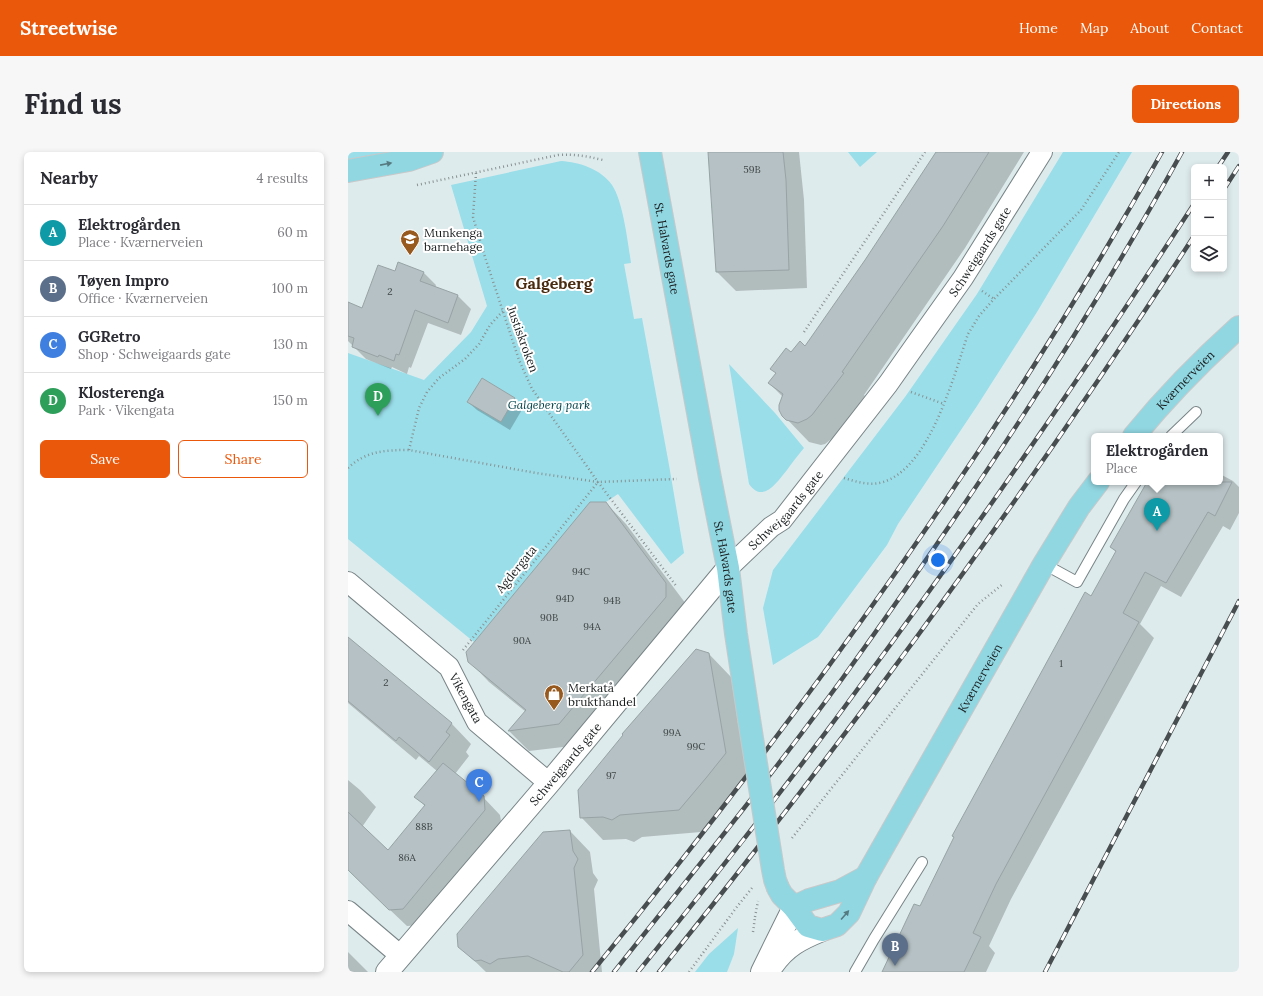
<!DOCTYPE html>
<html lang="en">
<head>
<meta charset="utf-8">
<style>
  body { margin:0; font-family:Lora,serif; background:#f7f7f7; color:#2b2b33 }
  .controls { position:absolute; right:12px; top:12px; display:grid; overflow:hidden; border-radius:6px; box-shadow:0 2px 6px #0003 }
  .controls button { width:36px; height:36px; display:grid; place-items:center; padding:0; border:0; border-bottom:1px solid #e1e1e2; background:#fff; color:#2b2b33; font:20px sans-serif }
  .you { position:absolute; left:590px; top:408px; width:14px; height:14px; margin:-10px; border:3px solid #fff; border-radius:50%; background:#1a73e8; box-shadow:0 0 0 6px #1a73e833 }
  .badge { display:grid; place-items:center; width:26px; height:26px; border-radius:50%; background:#ea580c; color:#fff; font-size:13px; font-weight:700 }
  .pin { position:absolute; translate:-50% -33px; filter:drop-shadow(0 1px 2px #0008) }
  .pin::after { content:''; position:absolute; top:21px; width:14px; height:12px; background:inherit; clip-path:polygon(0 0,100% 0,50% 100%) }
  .popup { position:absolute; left:743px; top:281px; width:132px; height:52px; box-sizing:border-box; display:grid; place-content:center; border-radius:6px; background:#fff; filter:drop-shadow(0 1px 3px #0005); font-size:13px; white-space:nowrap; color:#7c7c81 }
  .popup b { font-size:15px; color:#2b2b33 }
  .popup::after { content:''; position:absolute; left:50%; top:100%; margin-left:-8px; border:8px solid transparent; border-top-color:#fff }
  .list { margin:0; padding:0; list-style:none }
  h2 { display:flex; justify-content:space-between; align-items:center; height:52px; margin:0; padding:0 16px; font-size:17px }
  h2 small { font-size:13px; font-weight:400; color:#7c7c81 }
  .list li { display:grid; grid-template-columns:26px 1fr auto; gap:12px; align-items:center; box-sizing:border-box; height:56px; padding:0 16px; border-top:1px solid #e1e1e2 }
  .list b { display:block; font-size:15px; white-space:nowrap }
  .list p { margin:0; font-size:13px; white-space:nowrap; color:#7c7c81 }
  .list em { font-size:13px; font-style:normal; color:#7c7c81 }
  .actions { display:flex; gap:8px; padding:12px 16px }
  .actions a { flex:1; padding:9px 0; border:1px solid #ea580c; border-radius:6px; text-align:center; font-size:14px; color:#ea580c }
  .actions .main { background:#ea580c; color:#fff }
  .icon { flex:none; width:22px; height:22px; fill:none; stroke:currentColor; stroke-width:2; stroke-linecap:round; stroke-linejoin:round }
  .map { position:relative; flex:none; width:891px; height:820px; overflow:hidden; border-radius:6px }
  header { display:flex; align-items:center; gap:24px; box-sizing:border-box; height:56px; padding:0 20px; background:#ea580c; color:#fff }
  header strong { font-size:19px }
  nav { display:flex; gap:22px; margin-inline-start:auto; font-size:14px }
  .intro { display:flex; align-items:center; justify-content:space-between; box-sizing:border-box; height:96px; padding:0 24px }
  h1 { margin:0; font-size:28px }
  .button { padding:10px 18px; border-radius:6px; background:#ea580c; color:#fff; font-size:14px; font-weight:700 }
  main { display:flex; gap:24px; padding:0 24px }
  aside { flex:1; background:#fff; border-radius:6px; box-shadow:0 2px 6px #0003 }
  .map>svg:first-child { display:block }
</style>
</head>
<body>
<header>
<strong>Streetwise</strong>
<nav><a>Home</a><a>Map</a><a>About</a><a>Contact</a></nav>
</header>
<div class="intro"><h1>Find us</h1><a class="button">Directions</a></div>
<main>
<aside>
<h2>Nearby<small>4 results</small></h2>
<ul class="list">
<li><span class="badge" style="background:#0f9aa8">A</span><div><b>Elektrogården</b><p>Place · Kværnerveien</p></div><em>60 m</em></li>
<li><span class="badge" style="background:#5c6f8a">B</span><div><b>Tøyen Impro</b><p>Office · Kværnerveien</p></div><em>100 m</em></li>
<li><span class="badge" style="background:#3f7fe0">C</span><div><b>GGRetro</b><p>Shop · Schweigaards gate</p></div><em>130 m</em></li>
<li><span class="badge" style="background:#2e9e5b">D</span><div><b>Klosterenga</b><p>Park · Vikengata</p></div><em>150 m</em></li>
</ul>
<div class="actions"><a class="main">Save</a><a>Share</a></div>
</aside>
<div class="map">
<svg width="891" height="820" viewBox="0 0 891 820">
  <rect width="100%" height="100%" fill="#deebed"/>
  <!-- green -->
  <g fill="#99dee9">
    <path d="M0 0H54L0 10Z"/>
    <path d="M500 0H529L512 15Z"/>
    <path d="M715 0H784L689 160 629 254 550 372 539 393 474 480 470 485 425 513 415 456 425 418 557 245 629 142Z"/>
    <path d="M213 9C231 10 253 17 264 33 275 49 280 91 283 111L276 112 286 167 294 166 321 313 336 401 323 412 270 342 258 350 178 429 126 490 0 387V201L76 228 123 180 139 154 103 33Z"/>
    <path d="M381 212 427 261 456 296C450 303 444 311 439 318 429 330 415 352 401 332Z"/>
    <path d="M390 776 386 802 379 820H347L361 802Z"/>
  </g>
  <!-- shadow -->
  <g fill="#0003">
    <path d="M361 0H451L456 48 459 136 388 139 369 120Z"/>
    <path d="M589 0H676L617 96 516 243 517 244 486 285 477 292 473 293 461 290 435 263V245L421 231 428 221 423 217 443 201 457 195 518 108Z"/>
    <path d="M75 120 88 133 87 136 110 144 123 157 113 183 80 171 63 216 61 215 59 222 44 215 43 217 18 207 0 189V155L14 157 48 121Z"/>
    <path d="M166 247 175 256 162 278 129 258 120 250Z"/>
    <path d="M872 322 885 329 891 335V361L882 378 875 374 833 445 813 434 792 472 806 486 663 747 641 794 647 801 638 820H535L572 756 607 686 605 684 769 401 763 395 800 330H872Z"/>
    <path d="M258 351 278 372 338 452 232 593 181 599 161 579 178 560 141 530 121 509Z"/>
    <path d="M0 486 104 572 123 592 118 600 121 604 107 622 135 645 152 663 154 675 72 773 59 774 0 718V628L12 638 28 655 14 675 40 700 77 654 68 645 89 619 71 604 68 608 0 551Z"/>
    <path d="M361 502 383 525 400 624 380 648 353 680 294 685 286 690 278 687 255 688 233 665Z"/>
    <path d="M222 679 242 700 245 721 250 728 246 737 254 820H138L111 794Z"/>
    <path d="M0 800 20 820H0Z"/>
  </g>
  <!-- building -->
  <g fill="#b5c1c4" stroke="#97a3a5">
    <path d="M360 0H435L438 28 441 118 368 120Z"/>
    <path d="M588 0H641L595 74 494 220 496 221 464 263 459 267 450 271 438 268 434 264 431 258V253L435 242 420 231 428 221 422 217 438 196 443 200 452 189 457 194 517 108Z"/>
    <path d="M50 110 76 120 72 129 110 143 100 171 67 158 51 203 48 202 46 209 31 203 30 205 4 195 6 186 0 184V150L14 156 30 113 47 119Z"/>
    <path d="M134 226 167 246 153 270 119 250Z"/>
    <path d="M799 330H884L867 364 860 360 818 431 797 420 775 461 791 470 648 732 625 781 633 785 616 820H534L566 752 572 754 606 685 604 684 737 440 743 444 768 399 762 395Z"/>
    <path d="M242 350H258L318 431V445L211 572 160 579 178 558 120 510 118 500Z"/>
    <path d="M0 485 104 571 98 580 102 583 81 610 51 585 48 589 0 549Z"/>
    <path d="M348 497 361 501 378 601 358 626 331 658 272 663 264 668 255 665 232 666 230 638 275 583 274 582Z"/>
    <path d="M95 611 136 644 137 658 55 757 41 758 0 718V660L40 698 77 653 66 645Z"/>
    <path d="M222 678 225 699 230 707 226 716 235 803 221 820H215L180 804 150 807 142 812 133 808 127 809 110 795 109 782 195 680Z"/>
  </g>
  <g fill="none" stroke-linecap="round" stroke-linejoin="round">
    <!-- lane casing -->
    <g stroke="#788486" stroke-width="12">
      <g id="lane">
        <path d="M823 284 848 260"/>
        <path d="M696 412 729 430 776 347 788 330"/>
        <path d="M507 820 526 787 574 710"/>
      </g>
    </g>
    <!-- street casing -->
    <g stroke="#788486" stroke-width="22">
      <g id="street">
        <path id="s1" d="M380 416 423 375 434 368 540 232 566 195 615 126 694 0"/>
        <path d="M0 430 101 515 129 570 201 631"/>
        <path d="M0 759 53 804"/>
      </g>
    </g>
    <!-- secondary casing -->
    <g stroke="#788486" stroke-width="24">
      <g id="secondary">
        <path d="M424 814C438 794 452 787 474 778"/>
        <path id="s2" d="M39 820 201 631 380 416"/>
        <path d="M414 820 446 755"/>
      </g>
    </g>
    <!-- primary casing -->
    <g stroke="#c8c9c9" stroke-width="24">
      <g id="primary">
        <path id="s3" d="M302 0 362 326 380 416 388 482 401 567"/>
        <path d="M0 19 61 8 84 0"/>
        <path id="s4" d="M786 284C818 245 853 209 891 175"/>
        <path id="s5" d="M430 736 434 743 446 755 460 774 474 778 489 773 501 761 518 725 696 412 731 355 750 330"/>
        <path d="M446 755 461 748 492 739 518 725"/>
      </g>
    </g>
    <!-- path -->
    <g stroke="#899293" stroke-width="2.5" stroke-dasharray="1 3" stroke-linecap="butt">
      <path d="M128 21 125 65 135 99 171 208 184 237 250 330 329 435"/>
      <path d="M69 33 210 3C227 2 238 4 255 8"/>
      <path d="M634 139 646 147"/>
      <path d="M456 180 577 0"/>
      <path d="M563 240 596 252"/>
      <path d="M61 298 71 256 79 240 91 226 117 207 131 192 142 173 155 159"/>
      <path d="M0 316C18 299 37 298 61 298L188 321 250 330 329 327"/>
      <path d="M496 326C509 330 522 334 535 330 582 316 606 223 620 182L631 164 646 147 733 58 771 0"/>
      <path d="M115 498 250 330"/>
      <path d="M444 686 630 452 655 432"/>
      <path d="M405 780 407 765"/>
      <path d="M341 820 388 756 404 736"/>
    </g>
    <!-- lane -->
    <use href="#lane" stroke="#fff" stroke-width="10"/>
    <!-- street -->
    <use href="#street" stroke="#fff" stroke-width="20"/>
    <!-- secondary -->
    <use href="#secondary" stroke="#fff" stroke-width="22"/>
    <!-- primary -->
    <use href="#primary" stroke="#91d7e2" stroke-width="22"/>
    <!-- rail casing -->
    <g stroke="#484e4f" stroke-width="4.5">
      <g id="rail">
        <path d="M870 15 880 0"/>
        <path d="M876 37 891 14"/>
        <path d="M244 820C455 561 650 291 814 0"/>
        <path d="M266 820C343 723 421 627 494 527 616 357 733 183 834 0"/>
        <path d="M290 820C365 727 439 634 509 538 627 379 738 217 846 52"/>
        <path d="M311 820C501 584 681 338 846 84"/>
        <path d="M697 820 891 449"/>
      </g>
    </g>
    <!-- rail -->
    <use href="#rail" stroke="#fff" stroke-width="3" stroke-dasharray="9" stroke-linecap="butt"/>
    <!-- primary-bridge casing -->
    <g stroke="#c8c9c9" stroke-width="24" stroke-linecap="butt">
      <path id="primary-bridge" d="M401 567 425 718 427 728 430 736"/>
    </g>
    <!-- path-bridge -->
    <path stroke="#899293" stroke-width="2.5" stroke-dasharray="1 3" stroke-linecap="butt" d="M407 765 410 749"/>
    <!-- primary-bridge -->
    <use href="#primary-bridge" stroke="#91d7e2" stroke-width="22"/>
  </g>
  <!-- one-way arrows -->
  <defs><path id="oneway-solid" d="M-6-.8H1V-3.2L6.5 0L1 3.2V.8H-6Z"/></defs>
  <g fill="#557a80">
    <use href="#oneway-solid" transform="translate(38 12) rotate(-11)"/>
    <use href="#oneway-solid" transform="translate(497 763) rotate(-49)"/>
  </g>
  <!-- icons -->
  <defs>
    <g id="school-pin" transform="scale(1)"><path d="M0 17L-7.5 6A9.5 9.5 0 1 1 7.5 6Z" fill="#97591e" stroke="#fff"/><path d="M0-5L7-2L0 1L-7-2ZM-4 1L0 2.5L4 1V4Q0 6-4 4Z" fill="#fff"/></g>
    <g id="shop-pin" transform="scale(1)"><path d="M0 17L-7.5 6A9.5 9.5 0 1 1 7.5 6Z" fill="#97591e" stroke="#fff"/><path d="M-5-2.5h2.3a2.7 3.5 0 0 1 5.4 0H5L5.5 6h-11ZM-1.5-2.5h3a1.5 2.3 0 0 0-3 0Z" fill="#fff"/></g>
  </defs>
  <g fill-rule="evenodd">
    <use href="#school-pin" x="62" y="87"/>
    <use href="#shop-pin" x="206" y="542"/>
  </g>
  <g text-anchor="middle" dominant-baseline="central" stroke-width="4" stroke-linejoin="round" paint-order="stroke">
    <!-- number labels -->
    <g font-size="10" fill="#404648">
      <text x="404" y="17">59B</text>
      <text x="42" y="139">2</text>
      <text x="233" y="419">94C</text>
      <text x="217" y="446">94D</text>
      <text x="264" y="448">94B</text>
      <text x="201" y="465">90B</text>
      <text x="244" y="474">94A</text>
      <text x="174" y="488">90A</text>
      <text x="713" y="511">1</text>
      <text x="38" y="530">2</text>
      <text x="324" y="580">99A</text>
      <text x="348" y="594">99C</text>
      <text x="263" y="623">97</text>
      <text x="76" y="674">88B</text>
      <text x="59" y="705">86A</text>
    </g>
    <!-- poi labels -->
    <g font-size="12" fill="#191d1e" stroke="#fff" text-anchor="start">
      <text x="76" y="80">Munkenga<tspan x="76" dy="14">barnehage</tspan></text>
      <text x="220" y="535">Merkatå<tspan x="220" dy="14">brukthandel</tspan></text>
    </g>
    <!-- street labels -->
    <g font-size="12" fill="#191d1e" stroke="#fff">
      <text stroke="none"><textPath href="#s3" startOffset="98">St. Halvards gate</textPath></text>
      <text stroke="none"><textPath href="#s1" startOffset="406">Schweigaards gate</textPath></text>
      <text transform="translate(175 187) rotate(70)">Justiskroken</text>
      <text stroke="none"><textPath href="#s4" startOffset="76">Kværnerveien</textPath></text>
      <text stroke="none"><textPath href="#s1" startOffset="82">Schweigaards gate</textPath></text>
      <text stroke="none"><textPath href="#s3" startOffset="422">St. Halvards gate</textPath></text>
      <text transform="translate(168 417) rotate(-51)">Agdergata</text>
      <text stroke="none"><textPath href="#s5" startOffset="365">Kværnerveien</textPath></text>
      <text transform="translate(118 546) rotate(61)">Vikengata</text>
      <text stroke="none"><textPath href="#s2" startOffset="274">Schweigaards gate</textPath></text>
    </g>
    <!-- park labels -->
    <g font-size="12" font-style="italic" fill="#04424a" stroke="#fff">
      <text x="201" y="252">Galgeberg park</text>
    </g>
    <!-- district labels -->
    <g font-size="16" font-weight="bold" fill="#492b10" stroke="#fff">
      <text x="206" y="131">Galgeberg</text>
    </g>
  </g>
</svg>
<div class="controls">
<button>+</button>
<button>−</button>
<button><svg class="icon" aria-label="layers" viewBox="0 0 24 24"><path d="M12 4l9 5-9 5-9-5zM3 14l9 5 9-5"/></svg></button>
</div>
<div class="you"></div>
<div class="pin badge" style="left:809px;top:379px;background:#0f9aa8">A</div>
<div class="popup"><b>Elektrogården</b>Place</div>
<div class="pin badge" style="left:547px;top:814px;background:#5c6f8a">B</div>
<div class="pin badge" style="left:131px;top:650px;background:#3f7fe0">C</div>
<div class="pin badge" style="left:30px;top:264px;background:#2e9e5b">D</div>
</div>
</main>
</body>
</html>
